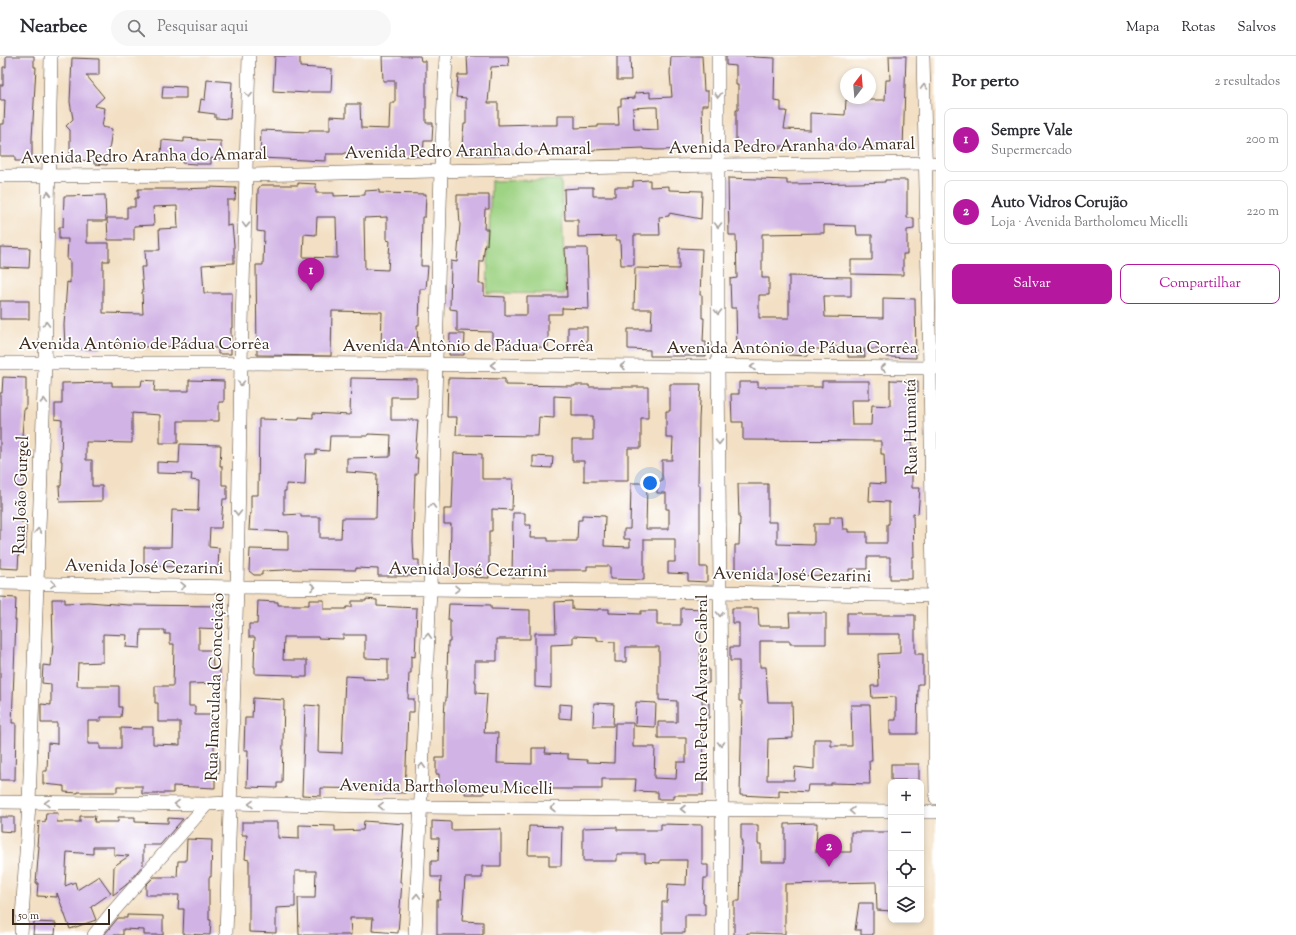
<!DOCTYPE html>
<html lang="pt">
<head>
<meta charset="utf-8">
<style>
  body { margin:0; font-family:"Sorts Mill Goudy",serif; background:#f7f7f7; color:#2b2b33 }
  .controls { position:absolute; right:12px; bottom:12px; display:grid; overflow:hidden; border-radius:8px; box-shadow:0 2px 6px #0003 }
  .controls button { width:36px; height:36px; display:grid; place-items:center; padding:0; border:0; border-bottom:1px solid #e1e1e2; background:#fff; color:#2b2b33; font:20px sans-serif }
  .compass { position:absolute; left:840px; top:12px; width:36px; height:36px; border-radius:50%; background:#fff; box-shadow:0 2px 6px #0003; rotate:16deg }
  .scale { position:absolute; left:12px; bottom:10px; width:98px; box-sizing:border-box; padding-left:4px; border:2px solid #3b2a1e; border-top:0; font-size:11px; line-height:14px; white-space:nowrap; color:#3b2a1e; -webkit-text-stroke:3px #fff; paint-order:stroke }
  .you { position:absolute; left:650px; top:427px; width:14px; height:14px; margin:-10px; border:3px solid #fff; border-radius:50%; background:#1a73e8; box-shadow:0 0 0 6px #1a73e833 }
  .badge { display:grid; place-items:center; width:26px; height:26px; border-radius:50%; background:#b5179e; color:#fff; font-size:13px; font-weight:700 }
  .pin { position:absolute; translate:-50% -33px; filter:drop-shadow(0 1px 2px #0008) }
  .pin::after { content:''; position:absolute; top:21px; width:14px; height:12px; background:inherit; clip-path:polygon(0 0,100% 0,50% 100%) }
  .list { margin:0; padding:0; list-style:none }
  h2 { display:flex; justify-content:space-between; align-items:center; height:52px; margin:0; padding:0 16px; font-size:17px }
  h2 small { font-size:13px; font-weight:400; color:#7c7c81 }
  .list li { display:grid; grid-template-columns:26px 1fr auto; gap:12px; align-items:center; box-sizing:border-box; height:64px; margin:0 8px 8px; padding:0 8px; border:1px solid #e1e1e2; border-radius:8px }
  .list b { display:block; font-size:15px; white-space:nowrap }
  .list p { margin:0; font-size:13px; white-space:nowrap; color:#7c7c81 }
  .list em { font-size:13px; font-style:normal; color:#7c7c81 }
  .actions { display:flex; gap:8px; padding:12px 16px }
  .actions a { flex:1; padding:9px 0; border:1px solid #b5179e; border-radius:8px; text-align:center; font-size:14px; color:#b5179e }
  .actions .main { background:#b5179e; color:#fff }
  .icon { flex:none; width:22px; height:22px; fill:none; stroke:currentColor; stroke-width:2; stroke-linecap:round; stroke-linejoin:round }
  .map { position:relative; flex:none; width:936px; height:879px; overflow:hidden }
  header { display:flex; align-items:center; gap:24px; box-sizing:border-box; height:56px; padding:0 20px; background:#fff; border-bottom:1px solid #e1e1e2 }
  header strong { font-size:19px }
  nav { display:flex; gap:22px; margin-inline-start:auto; font-size:14px }
  .search { width:280px; height:36px; background:#f7f7f7; display:flex; align-items:center; gap:10px; box-sizing:border-box; padding:0 14px; border-radius:22px; color:#7c7c81; font-size:15px }
  main { display:flex }
  aside { flex:1; background:#fff }
  .map>svg:first-child { display:block }
</style>
</head>
<body>
<header>
<strong>Nearbee</strong>
<div class="search"><svg class="icon" aria-label="search" viewBox="0 0 24 24"><circle cx="10" cy="10" r="6"/><path d="M15 15l6 6"/></svg>Pesquisar aqui</div>
<nav><a>Mapa</a><a>Rotas</a><a>Salvos</a></nav>
</header>
<main>
<div class="map">
<svg width="936" height="879" viewBox="0 0 936 879">
  <rect width="100%" height="100%" fill="#fff"/>
  <filter id="ink" filterUnits="userSpaceOnUse"><feTurbulence type="fractalNoise" baseFrequency=".025" numOctaves="2"/><feDisplacementMap in="SourceGraphic" scale="8" xChannelSelector="R" yChannelSelector="G"/><feConvolveMatrix kernelMatrix="1 2 1 2 8 2 1 2 1" color-interpolation-filters="sRGB"/></filter>
  <filter id="wash" filterUnits="userSpaceOnUse"><feTurbulence type="fractalNoise" baseFrequency=".012" numOctaves="4" result="noise"/><feDisplacementMap in="SourceGraphic" scale="16" xChannelSelector="R" yChannelSelector="G"/><feGaussianBlur stdDeviation="0.9" result="paint"/><feColorMatrix in="noise" values="0 0 0 0 0 0 0 0 0 0 0 0 0 0 0 0 0 1.4 0 .05"/><feComposite in="paint" operator="in"/></filter>
  <g filter="url(#wash)">
    <rect width="100%" height="100%" fill="#f3e0c4"/>
    <!-- green -->
    <path fill="#9fd384" stroke="#6d7e51" d="M561 124 565 238 487 237 491 125Z"/>
    <g id="blocks">
      <!-- building -->
      <g fill="#d1b4e5" fill-rule="evenodd">
        <path d="M6 0H34V11H36L32 82V105H15V100H0V68H4L5 44H0V29H3V11H6Z"/>
        <path d="M275 0H300V11L332 13 331 36H307V37L273 35Z"/>
        <path d="M382 0H420L421 5H426V67H433L432 85H424L423 101 403 100V99L372 98V96L345 97 344 98H326V105L260 102 261 74 309 76V74H330V60L346 61V48H360L361 72 389 73 390 47H395V25H383Z"/>
        <path d="M467 0H508L509 10 491 11 488 47H498V69L537 68V69H558V59H575V72L598 71V69H619L618 50H621V43L635 42V37L650 36V42L672 41 670 17 671 0H702L704 35H708V49H702L703 93 656 94 644 93V92L593 94V95L533 96V98L495 99V100L461 99 464 68H466V42L456 41 458 19H468ZM650 51H657L658 74 634 73 633 52Z"/>
        <path d="M617 0H630L631 24H617Z"/>
        <path d="M726 0H753V1L775 2 774 45 781 46V55H787L784 73 810 74V57L845 59 846 44H885L886 24H890L889 0H906L903 92 845 91V90L797 88V90H780V93H736V54H738V29H736V10L726 9Z"/>
        <path d="M72 2 99 3V19H86L104 41 94 50 105 52 102 71 112 73 107 109 94 108V105L70 104V74L66 70 73 63 70 46Z"/>
        <path d="M207 24 232 26 230 63 215 62V58L199 56 201 43 205 44Z"/>
        <path d="M163 30 186 31V42H162Z"/>
        <path d="M184 82 198 83V84L221 85V103L211 102V108H196L182 107 183 102 161 100 162 84 184 86Z"/>
        <path d="M728 122 787 124V128L858 127 885 126V124H907V162H914V173L907 174V198H903V219L851 218V204H872V179H857L856 170 824 169V177L762 178V222H769V239H759V262H789V220L851 221V240H824L825 261 883 262V242L915 243 916 302 887 301V293H864L865 301H848V291H825V293H808V300L788 299 789 290 764 291V293H737L736 252H731L730 223 737 222 736 179H729Z"/>
        <path d="M650 124V131L669 130V134L702 135 701 163 669 157V160L659 161 660 179H634V209H621L620 184H616V180L578 181V164H565L564 133 578 132V131H593V140H615V131H633V125Z"/>
        <path d="M298 127 316 128V137H334V140L365 139V135L379 134V137L426 138 425 161H422L421 210H428L426 233H420L419 269H417L418 292H381L382 256 332 255 331 300 257 299 256 209H263L264 176 257 175 258 133 261 129H298ZM317 161H336L337 202 303 201 304 178 316 179ZM387 161V184L390 185 388 214 365 213 364 162Z"/>
        <path d="M208 131 236 132 235 144H227V170L232 169 234 189V207L202 209 204 237H232V272H231V298H218V292H202V290L149 291 102 289V293H65L64 269 67 226 70 227V204H67L68 183H59V171H63L64 140 105 139 106 165H87V187H109V205H103V257L143 258 142 236H143L141 211H146L145 194H160L159 173 178 172 177 150 153 151 154 169 134 170V184H108L107 162H127V151H135V142H138V133H182L208 132Z"/>
        <path d="M457 139H489V153H485L484 173H488L487 189 485 188 483 205H480L479 228H484V240L505 241V259H527V241H567L565 192H587L589 253 562 252V258H548V291L492 292V276L457 275V254L450 253 451 205 457 206 460 169 459 153H457Z"/>
        <path d="M0 191 30 192 29 212 0 211Z"/>
        <path d="M679 192 702 193 700 239H702V262H704L703 286H706V300H650V294L628 293V273H651L652 253H634L635 212 679 213Z"/>
        <rect x="0" y="245" width="29" height="18"/>
        <rect x="568" y="271" width="19" height="22"/>
        <path d="M450 278H465L464 299H449Z"/>
        <path d="M3 321 26 322V353H24L22 380H28V396H25L24 431 21 430V466H26V494H19L18 513 0 512V337H2Z"/>
        <path d="M351 322 417 323V341H391V364H418L415 402H418L417 418H415L413 485 414 504H419V520H378V513L356 512V514L286 513 285 514 262 515V519H254L249 515 250 493 288 494V476L249 474 250 458H251V439H258L259 363 299 364V361L313 362V357L350 359ZM368 378 391 379 390 401 347 402V416L377 418 376 462H342L341 482H320V461H301V458L284 459V435H286V428L305 429 306 398H316V394L329 395 330 380H368Z"/>
        <path d="M448 322 505 323V329L575 330V329H589V331H648V362H641V392H628V425H584V405H572V384H593V360H572V341L554 340V362L539 361 538 380 456 379 457 361H447Z"/>
        <path d="M142 324 155 325 154 335H189V324L224 325V346H219V365H178V387H160V359L132 357V387L86 386V404H92V430H102V445L60 446 59 430H61L62 405H61L62 364 55 363V348H62V327L112 326V330H141Z"/>
        <path d="M890 324 918 325V336H912V432H920L918 458 913 457 914 501H912V523H890V501H867V513H849V519L774 520 735 519V489H739L740 462H739L738 428H768V466H777V488L814 489V468H830V461H842L843 473H848V476H867V487H887V468H889V446L869 445 870 427 885 428 884 398H881V385L743 384V366H732L731 338H739V326H758V331H822V325H869V344H851L852 369H871L872 349 890 350Z"/>
        <path d="M670 328H701L699 363 698 429H700V511H707V526L688 525V518L668 517V506H675V483H644V524L610 523V510H587V514H524V522L512 521 513 457H525V469H531L530 482H548V485H577L578 464H582V459L605 460 604 490 630 491V483H624V473H630L631 427H647L646 473H669V453H666V437H657V425H662V404H672L673 382H666V355H670Z"/>
        <path d="M180 388 221 389 220 410H222V429H227V443H223L221 472H210L209 491 219 492 218 512 144 510V491H171L172 454 197 455 198 454 199 425 191 424 192 418 157 417V406L179 407Z"/>
        <path d="M454 397 482 398V423H513L512 454 492 453V475H489V522L473 521V519L450 518 451 468H444V453H452Z"/>
        <path d="M533 400 553 401 552 412 533 411Z"/>
        <path d="M0 541 16 542 15 564H16L12 667H16L15 724H0Z"/>
        <path d="M52 543H65V547L88 546 128 549 222 550V573L199 572V594H212L213 611H220V627L189 628V650H195V659H212V670H214V700H219V717H215V732L173 730V737H158V738H142V730H117V736H78V737L64 736V730L43 728V715H47L48 687 57 688V667H41V648L51 649V628L42 627 43 609 51 610 53 588ZM141 574H165V578H170V588H174L173 630H155V647H158V666H180V689L153 688V671H142V673L121 672V693H100V688H88V665H101V661H121L122 651H119V630H77L78 607 103 606V578L127 579 126 591 140 592Z"/>
        <path d="M366 543 377 544V550L417 552 415 601 411 600V617H409L408 643H414V656H408L405 737 377 736V733L321 732V740L302 739 305 649 319 650 318 696 342 697 345 620 363 621V623L388 624V603L365 602V579H343V583L318 582V581H284L283 604H307V621H294V619L255 618V611H254L255 581H249V568H257L258 545 278 546V549H309V544H324V553H346L347 551H352V545H366Z"/>
        <path d="M572 545V553L598 554V553H609V557L641 558V555H657V569H681V552L703 553 702 566H701L700 612 709 613V627H702V647H709V662H704L703 739H674V743H658V736L635 735 636 723H602V733H504V734H484V738H465V732H439V718H436V702H444V661L445 645H446L448 586H450V564H448L449 548 491 549V553L530 554V583H497V605H475V626H476V637L487 638 484 677H498L497 707 532 708V692H546L545 697 568 698V703L587 704V706L614 707 615 667H633V691H655L654 722 676 723 677 706H686V682H658V666H677V645L659 644V591H626V606H615V586L597 585V581L573 580V588L551 589V632L535 631V577H556L555 546Z"/>
        <path d="M732 552H758L759 570H790L789 557H826V588H790V585H760V611H766L768 646H792L793 682 768 683 767 724H794L795 711 814 713V683H831V690H852L851 649H870L872 705H869L870 728 831 727V729H808L807 736 779 734V741L740 739 742 645H739V605H730V591H739V567H732Z"/>
        <path d="M847 557H862V559H915V598H923V628H918L917 678H890V664H896V641L872 642 871 630H879L878 598 900 597V578H847Z"/>
        <path d="M253 642 284 644 282 727H277V732L247 731 248 694H244L245 662H252Z"/>
        <path d="M636 646 656 647 655 671 635 670Z"/>
        <path d="M594 647 614 648 613 670H593Z"/>
        <path d="M559 648 572 649 571 663 559 662Z"/>
        <rect x="891" y="708" width="28" height="16"/>
        <path d="M46 757H58L57 766H80V760H95L94 766H118V761H135V766L168 767V762L183 763 160 789H143V809L126 829 113 839 114 810 129 800 114 799V791H93V798L67 796 65 830 75 826 77 834 99 820 111 837 91 851 96 864 70 873 57 837V841L37 840 38 827H36L39 790H37L39 765 45 766Z"/>
        <path d="M0 761H14V776L0 775Z"/>
        <path d="M364 765 404 768 400 826H402L398 877 372 875 373 862H350L351 879H299L298 842H315L316 815H295V851L276 852V877L249 876V804L245 803 247 779H242V766H278V782L299 783V769L335 770V775L363 774Z"/>
        <path d="M432 765 451 766V774L501 773V810H482V822H465L462 865 483 866V879H437V844H440L441 821H431V805H438L439 782H432Z"/>
        <path d="M817 767 816 796H851V776H891V855L877 854 876 826 785 828V878L747 877V879H734V845H740L742 785H741V769H758V788H761V806H785V768Z"/>
        <path d="M661 768 702 769V809H708V822H704L703 847H705V859H685V877H662V846H667L668 828 686 829 687 804H660V807L645 806V798H617V805H583V772L617 771V774H661Z"/>
        <path d="M529 770 562 771 561 810H549V799H528Z"/>
        <path d="M187 783 212 784 211 821H209V864H211L210 879 183 878 184 853H178L179 839H146V829L154 821H177L178 805H186Z"/>
        <path d="M859 847H873V879H861V874H855Z"/>
        <path d="M127 859 163 860V879H144V874L123 873V879H104L118 862H127Z"/>
        <path d="M34 866 56 867 55 879H33Z"/>
      </g>
    </g>
  </g>
  <g filter="url(#ink)">
    <use href="#blocks" fill-opacity="0" stroke="#574537" stroke-width="1"/>
    <g fill="none" stroke-linecap="round" stroke-linejoin="round">
      <!-- street casing -->
      <g stroke="#574537" stroke-width="14">
        <g id="street">
          <path d="M718 0V310L722 753V879"/>
          <path d="M923 0 930 312 936 742"/>
          <path d="M0 120 247 119 718 109 936 107"/>
          <path d="M0 307H241L936 312"/>
          <path d="M0 527 237 531 720 536 936 540"/>
          <path d="M0 746 207 748 230 747 420 751 891 755"/>
          <path d="M921 756H936"/>
          <path d="M21 879 29 747 45 307 51 0"/>
          <path d="M94 879 110 859 207 748"/>
          <path d="M226 879 237 531 241 307 249 0"/>
          <path d="M415 879 430 532 441 114 446 0"/>
        </g>
      </g>
      <!-- street -->
      <use href="#street" stroke="#fff" stroke-width="13"/>
    </g>
    <!-- one-way arrows -->
    <defs><path id="oneway-chevron" d="M-2-3.5L2.5 0L-2 3.5" fill="none" stroke-width="1.6" stroke-linecap="round" stroke-linejoin="round"/></defs>
    <g stroke="#a79f9a">
      <use href="#oneway-chevron" transform="translate(924 31) rotate(-91)"/>
      <use href="#oneway-chevron" transform="translate(249 39) rotate(91)"/>
      <use href="#oneway-chevron" transform="translate(718 39) rotate(90)"/>
      <use href="#oneway-chevron" transform="translate(48 138) rotate(-89)"/>
      <use href="#oneway-chevron" transform="translate(246 169) rotate(92)"/>
      <use href="#oneway-chevron" transform="translate(718 169) rotate(90)"/>
      <use href="#oneway-chevron" transform="translate(718 256) rotate(90)"/>
      <use href="#oneway-chevron" transform="translate(46 268) rotate(-89)"/>
      <use href="#oneway-chevron" transform="translate(493 309) rotate(-180)"/>
      <use href="#oneway-chevron" transform="translate(623 310) rotate(-180)"/>
      <use href="#oneway-chevron" transform="translate(753 311) rotate(-180)"/>
      <use href="#oneway-chevron" transform="translate(883 312) rotate(-180)"/>
      <use href="#oneway-chevron" transform="translate(241 327) rotate(91)"/>
      <use href="#oneway-chevron" transform="translate(44 345) rotate(-88)"/>
      <use href="#oneway-chevron" transform="translate(719 386) rotate(89)"/>
      <use href="#oneway-chevron" transform="translate(432 450) rotate(-89)"/>
      <use href="#oneway-chevron" transform="translate(238 457) rotate(91)"/>
      <use href="#oneway-chevron" transform="translate(38 475) rotate(-88)"/>
      <use href="#oneway-chevron" transform="translate(53 528) rotate(1)"/>
      <use href="#oneway-chevron" transform="translate(183 530) rotate(1)"/>
      <use href="#oneway-chevron" transform="translate(313 531)"/>
      <use href="#oneway-chevron" transform="translate(457 533) rotate(1)"/>
      <use href="#oneway-chevron" transform="translate(720 558) rotate(90)"/>
      <use href="#oneway-chevron" transform="translate(428 580) rotate(-87)"/>
      <use href="#oneway-chevron" transform="translate(721 688) rotate(90)"/>
      <use href="#oneway-chevron" transform="translate(422 710) rotate(-87)"/>
      <use href="#oneway-chevron" transform="translate(47 747) rotate(-179)"/>
      <use href="#oneway-chevron" transform="translate(177 748) rotate(-179)"/>
      <use href="#oneway-chevron" transform="translate(251 748) rotate(-179)"/>
      <use href="#oneway-chevron" transform="translate(381 750) rotate(-179)"/>
      <use href="#oneway-chevron" transform="translate(553 752) rotate(-180)"/>
      <use href="#oneway-chevron" transform="translate(683 753) rotate(-180)"/>
      <use href="#oneway-chevron" transform="translate(852 755) rotate(-179)"/>
      <use href="#oneway-chevron" transform="translate(417 840) rotate(-88)"/>
    </g>
  </g>
  <g text-anchor="middle" dominant-baseline="central" stroke-width="3.5" stroke-linejoin="round" paint-order="stroke">
    <!-- street labels -->
    <g font-size="17" fill="#3b2a1e" stroke="#fff">
      <text transform="translate(792 91) rotate(-1)">Avenida Pedro Aranha do Amaral</text>
      <text transform="translate(468 96) rotate(-1)">Avenida Pedro Aranha do Amaral</text>
      <text transform="translate(144 101) rotate(-1)">Avenida Pedro Aranha do Amaral</text>
      <text x="144" y="289">Avenida Antônio de Pádua Corrêa</text>
      <text x="468" y="291">Avenida Antônio de Pádua Corrêa</text>
      <text x="792" y="293">Avenida Antônio de Pádua Corrêa</text>
      <text transform="translate(912 371) rotate(-91)">Rua Humaitá</text>
      <text transform="translate(22 439) rotate(-88)">Rua João Gurgel</text>
      <text transform="translate(144 512) rotate(1)">Avenida José Cezarini</text>
      <text transform="translate(468 515) rotate(1)">Avenida José Cezarini</text>
      <text transform="translate(792 520) rotate(1)">Avenida José Cezarini</text>
      <text transform="translate(216 631) rotate(-88)">Rua Imaculada Conceição</text>
      <text transform="translate(703 632) rotate(-90)">Rua Pedro Álvares Cabral</text>
      <text transform="translate(446 732) rotate(1)">Avenida Bartholomeu Micelli</text>
    </g>
  </g>
</svg>
<div class="controls">
<button>+</button>
<button>−</button>
<button><svg class="icon" aria-label="locate" viewBox="0 0 24 24"><circle cx="12" cy="12" r="6"/><path d="M12 2v4M12 18v4M2 12h4M18 12h4"/></svg></button>
<button><svg class="icon" aria-label="layers" viewBox="0 0 24 24"><path d="M12 4l9 5-9 5-9-5zM3 14l9 5 9-5"/></svg></button>
</div>
<svg class="compass" viewBox="-18 -18 36 36"><path d="M0-13l5 13h-10z" fill="#e53935"/><path d="M0 13l5-13h-10z" fill="#7c7c81"/></svg>
<div class="scale">50 m</div>
<div class="you"></div>
<div class="pin badge" style="left:311px;top:235px">1</div>
<div class="pin badge" style="left:829px;top:811px">2</div>
</div>
<aside>
<h2>Por perto<small>2 resultados</small></h2>
<ul class="list">
<li><span class="badge">1</span><div><b>Sempre Vale</b><p>Supermercado</p></div><em>200 m</em></li>
<li><span class="badge">2</span><div><b>Auto Vidros Corujão</b><p>Loja · Avenida Bartholomeu Micelli</p></div><em>220 m</em></li>
</ul>
<div class="actions"><a class="main">Salvar</a><a>Compartilhar</a></div>
</aside>
</main>
</body>
</html>
